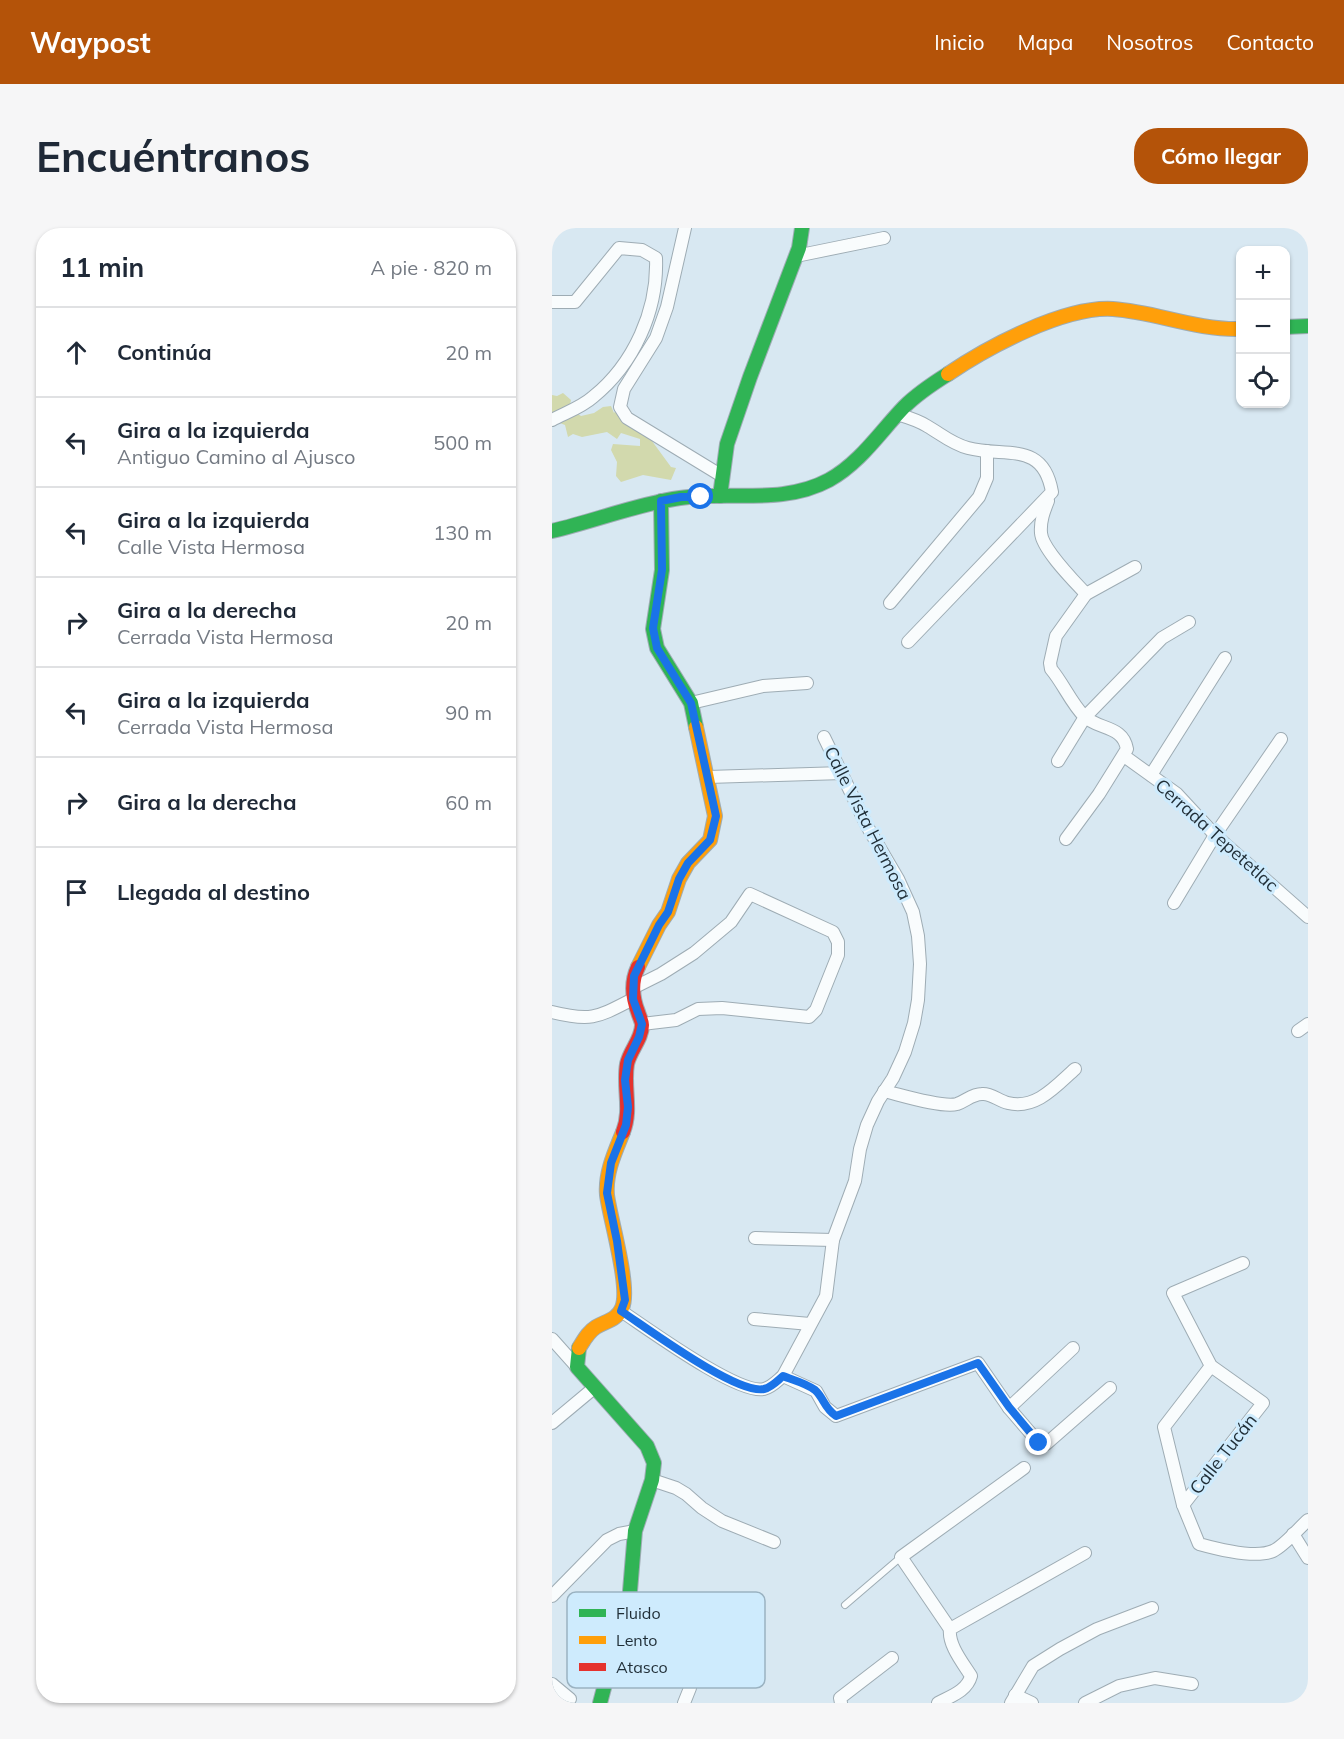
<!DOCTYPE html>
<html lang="es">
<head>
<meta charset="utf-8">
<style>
  body { margin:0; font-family:Mulish,sans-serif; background:#f6f6f7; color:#1f2937 }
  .controls { position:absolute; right:18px; top:18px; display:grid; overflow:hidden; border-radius:12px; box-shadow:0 2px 4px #0004 }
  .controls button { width:54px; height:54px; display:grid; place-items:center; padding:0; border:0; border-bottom:2px solid #e0e1e3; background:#fff; color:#1f2937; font:30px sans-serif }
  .stop { position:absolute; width:18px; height:18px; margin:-14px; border:4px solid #1a73e8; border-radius:50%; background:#fff }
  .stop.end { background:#1a73e8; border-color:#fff; box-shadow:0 2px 6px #0008 }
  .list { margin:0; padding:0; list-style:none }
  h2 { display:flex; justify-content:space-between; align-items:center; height:78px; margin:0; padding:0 24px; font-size:26px }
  h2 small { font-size:20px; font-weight:400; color:#747a83 }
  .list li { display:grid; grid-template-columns:39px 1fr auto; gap:18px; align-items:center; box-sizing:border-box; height:90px; padding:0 24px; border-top:2px solid #e0e1e3 }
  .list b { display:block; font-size:22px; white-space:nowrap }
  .list p { margin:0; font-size:20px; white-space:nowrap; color:#747a83 }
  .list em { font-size:20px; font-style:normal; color:#747a83 }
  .icon { flex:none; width:33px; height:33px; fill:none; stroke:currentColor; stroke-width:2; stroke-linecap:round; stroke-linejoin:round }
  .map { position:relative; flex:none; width:756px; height:1475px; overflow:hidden; border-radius:24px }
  header { display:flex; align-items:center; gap:36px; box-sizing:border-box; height:84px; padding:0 30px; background:#b45309; color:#fff }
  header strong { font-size:28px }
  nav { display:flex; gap:33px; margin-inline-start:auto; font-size:21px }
  .intro { display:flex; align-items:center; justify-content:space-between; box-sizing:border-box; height:144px; padding:0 36px }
  h1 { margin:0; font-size:42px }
  .button { padding:15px 27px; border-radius:24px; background:#b45309; color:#fff; font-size:21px; font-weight:700 }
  main { display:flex; gap:36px; padding:0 36px }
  aside { flex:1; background:#fff; border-radius:24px; box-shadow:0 2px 4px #0004 }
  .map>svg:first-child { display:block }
</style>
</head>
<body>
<header>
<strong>Waypost</strong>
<nav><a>Inicio</a><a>Mapa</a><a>Nosotros</a><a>Contacto</a></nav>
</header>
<div class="intro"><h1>Encuéntranos</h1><a class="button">Cómo llegar</a></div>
<main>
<aside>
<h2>11 min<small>A pie · 820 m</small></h2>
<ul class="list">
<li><svg class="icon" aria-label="ahead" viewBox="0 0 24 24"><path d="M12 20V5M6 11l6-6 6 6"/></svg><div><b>Continúa</b></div><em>20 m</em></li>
<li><svg class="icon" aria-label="left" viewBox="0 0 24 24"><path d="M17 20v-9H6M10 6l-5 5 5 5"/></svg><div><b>Gira a la izquierda</b><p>Antiguo Camino al Ajusco</p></div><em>500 m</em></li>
<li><svg class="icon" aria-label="left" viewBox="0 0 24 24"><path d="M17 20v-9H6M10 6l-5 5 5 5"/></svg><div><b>Gira a la izquierda</b><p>Calle Vista Hermosa</p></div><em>130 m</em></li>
<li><svg class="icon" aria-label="right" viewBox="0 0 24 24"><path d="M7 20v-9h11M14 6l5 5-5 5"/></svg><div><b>Gira a la derecha</b><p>Cerrada Vista Hermosa</p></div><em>20 m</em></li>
<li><svg class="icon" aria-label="left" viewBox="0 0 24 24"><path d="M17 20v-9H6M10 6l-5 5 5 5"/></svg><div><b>Gira a la izquierda</b><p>Cerrada Vista Hermosa</p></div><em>90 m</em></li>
<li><svg class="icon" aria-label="right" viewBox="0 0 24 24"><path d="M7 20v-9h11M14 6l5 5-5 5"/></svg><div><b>Gira a la derecha</b></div><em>60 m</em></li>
<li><svg class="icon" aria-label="arrive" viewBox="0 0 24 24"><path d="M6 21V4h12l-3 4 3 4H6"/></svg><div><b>Llegada al destino</b></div></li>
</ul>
</aside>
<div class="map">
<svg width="756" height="1475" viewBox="0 0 756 1475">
  <rect width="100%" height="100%" fill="#d8e8f2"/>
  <!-- green -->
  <path fill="#d2d9ad" d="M11 165 19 172 18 177 23 184 29 188 42 185 51 179 59 178 62 185 68 177 89 198 119 239 124 240 119 252 91 247 69 254 64 248 65 234 59 222 61 216 88 218V211L69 205 65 211 55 204 30 209 21 206 16 209 13 197 0 192V167L5 168Z"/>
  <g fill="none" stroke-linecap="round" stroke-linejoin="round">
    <!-- lane casing -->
    <g stroke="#9eacb4" stroke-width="8">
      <path id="lane" d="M293 1377 349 1329"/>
    </g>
    <!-- street casing -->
    <g stroke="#9eacb4" stroke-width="14">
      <g id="street">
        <path d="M133 0 115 79 104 110 72 161 68 179 75 190 170 248"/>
        <path d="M244 28 332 10"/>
        <path d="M0 74H23L67 20 90 22 104 30C106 82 82 136 41 169 30 179 13 185 0 192"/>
        <path d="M345 186C355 189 366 192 375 198 389 206 400 216 416 220 453 230 491 212 500 264L356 414"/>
        <path d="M496 273C492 283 488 293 489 305 490 321 522 353 534 366"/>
        <path d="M338 375 427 269 435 250V223"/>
        <path d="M139 475 211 458 255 455"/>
        <path d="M572 528 625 566 663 607 756 689"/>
        <path d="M506 533 533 489 610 410 637 394"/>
        <path d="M599 547 673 430"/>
        <path d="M156 549 291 545"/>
        <path d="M514 611 547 566 575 521C571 497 546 502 532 488 519 475 511 455 499 441L498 435 504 408 534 366 583 339"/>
        <path d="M622 675 663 607 729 511"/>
        <path d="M81 760 109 746 142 725 179 694 198 666 281 704 286 714V727L264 782 257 789 170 780 146 781 124 792 90 796"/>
        <path d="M0 784C40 794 46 789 81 771"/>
        <path d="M746 803 756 796"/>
        <path d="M332 863C349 867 390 880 405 876 414 873 420 866 430 866 439 865 447 873 456 875 484 882 504 858 523 841"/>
        <path d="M203 1010 281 1012"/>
        <path d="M69 1083C95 1100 186 1167 212 1161 220 1159 225 1153 231 1148L274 1068 281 1012 303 953 308 921 315 897 326 873 341 850 353 824 362 795 366 772 368 736 366 708 361 684 346 651 315 598 272 509"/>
        <path d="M202 1091 258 1096"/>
        <path d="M0 1111 25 1139"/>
        <path d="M659 1138 612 1199 631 1277 647 1316C665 1321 703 1331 721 1323 732 1318 747 1300 756 1292"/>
        <path d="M231 1148 264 1163 273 1179 284 1188 426 1135 457 1180 487 1215 494 1216 558 1160"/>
        <path d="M457 1180 521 1120"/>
        <path d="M0 1195 42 1160"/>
        <path d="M100 1252 124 1260 134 1266 150 1280 170 1293 222 1314"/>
        <path d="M631 1277 711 1175 659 1138 621 1065 691 1035"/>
        <path d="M741 1306 756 1330"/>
        <path d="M0 1368 55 1312 67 1306 83 1303"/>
        <path d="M398 1401 349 1329 472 1240"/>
        <path d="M0 1456 18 1471"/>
        <path d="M463 1467 480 1475"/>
        <path d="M132 1475 138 1460"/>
        <path d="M289 1475 288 1470 340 1430"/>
        <path d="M386 1475C399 1468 415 1463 419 1448 411 1435 396 1417 398 1401L533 1325"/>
        <path d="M459 1475 481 1438 508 1421 545 1401 600 1380"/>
        <path d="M533 1475 567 1458 603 1450 640 1456"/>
      </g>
    </g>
    <!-- fast casing -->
    <g stroke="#9eacb4" stroke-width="16">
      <g id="fast">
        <path d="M734 99 756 98"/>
        <path d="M168 268 175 216 198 149 247 20 250 0"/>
        <path d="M109 273 110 342 101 401 105 420 139 475 144 499"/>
        <path d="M0 303C43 293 85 276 128 270 178 263 231 277 277 252 308 235 328 204 352 179 365 166 380 156 396 146"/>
        <path d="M27 1120 25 1139 95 1218 102 1235 100 1252 83 1303 77 1375 73 1398 62 1422 48 1475"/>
      </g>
    </g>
    <!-- slow casing -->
    <g stroke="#9eacb4" stroke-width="16">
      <g id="slow">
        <path d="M396 146C436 119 512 78 561 81 604 84 643 102 688 101"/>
        <path d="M86 739 107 697 116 684 127 651 136 635 158 612 163 588 144 499"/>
        <path d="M27 1120C32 1112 36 1104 44 1099 54 1093 65 1092 70 1080 79 1060 58 991 55 967 53 945 63 924 71 904"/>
      </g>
    </g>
    <!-- jam casing -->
    <g stroke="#9eacb4" stroke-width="16">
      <path id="jam" d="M71 904C80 882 71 859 75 836 78 822 90 811 90 797 90 793 87 788 86 784 80 769 79 754 86 739"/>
    </g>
    <!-- lane -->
    <use href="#lane" stroke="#f9fcfd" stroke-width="6"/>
    <!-- street -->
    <use href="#street" stroke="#f9fcfd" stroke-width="12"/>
    <!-- fast -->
    <use href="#fast" stroke="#30b455" stroke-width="14"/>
    <!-- slow -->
    <use href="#slow" stroke="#ff9f0a" stroke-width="14"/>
    <!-- jam -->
    <use href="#jam" stroke="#e5322d" stroke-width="14"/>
  </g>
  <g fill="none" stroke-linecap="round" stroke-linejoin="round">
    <!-- route -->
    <path stroke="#1a73e8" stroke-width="8" d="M149 269H129L109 273 110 342 101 400 105 420 139 475 164 588 158 612 136 635 127 651 116 684 107 697 82 748 81 771 90 796 87 809 76 832 73 852 76 879 74 897 59 935 55 965 65 1013 73 1072 69 1083C95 1100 185 1167 212 1161 220 1159 225 1153 231 1148 241 1152 254 1155 263 1162 272 1170 272 1180 284 1188L426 1135 457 1179 487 1215"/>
  </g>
  <g text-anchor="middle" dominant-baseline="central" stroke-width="6" stroke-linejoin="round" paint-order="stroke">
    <!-- street labels -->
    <g font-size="18" fill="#1f2d36" stroke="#ceebfd">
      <text transform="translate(316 595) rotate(63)">Calle Vista Hermosa</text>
      <text transform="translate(665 607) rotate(42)">Cerrada Tepetetlac</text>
      <text transform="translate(671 1226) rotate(-52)">Calle Tucán</text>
    </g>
  </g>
  <!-- legend -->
  <rect x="15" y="1364" width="198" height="96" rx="9" fill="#ceebfd" stroke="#9ab2c1" stroke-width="1.5"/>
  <rect x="27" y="1381" width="27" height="8" fill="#30b455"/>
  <rect x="27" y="1408" width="27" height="8" fill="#ff9f0a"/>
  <rect x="27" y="1435" width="27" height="8" fill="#e5322d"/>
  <g font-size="16" fill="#1f2d36">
    <text x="64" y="1391">Fluido</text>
    <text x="64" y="1418">Lento</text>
    <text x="64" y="1445">Atasco</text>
  </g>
</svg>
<div class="controls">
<button>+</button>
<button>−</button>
<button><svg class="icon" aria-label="locate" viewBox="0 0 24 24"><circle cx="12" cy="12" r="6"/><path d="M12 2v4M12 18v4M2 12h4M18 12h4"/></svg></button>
</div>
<div class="stop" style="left:149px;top:269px"></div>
<div class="stop end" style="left:487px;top:1215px"></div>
</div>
</main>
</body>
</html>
